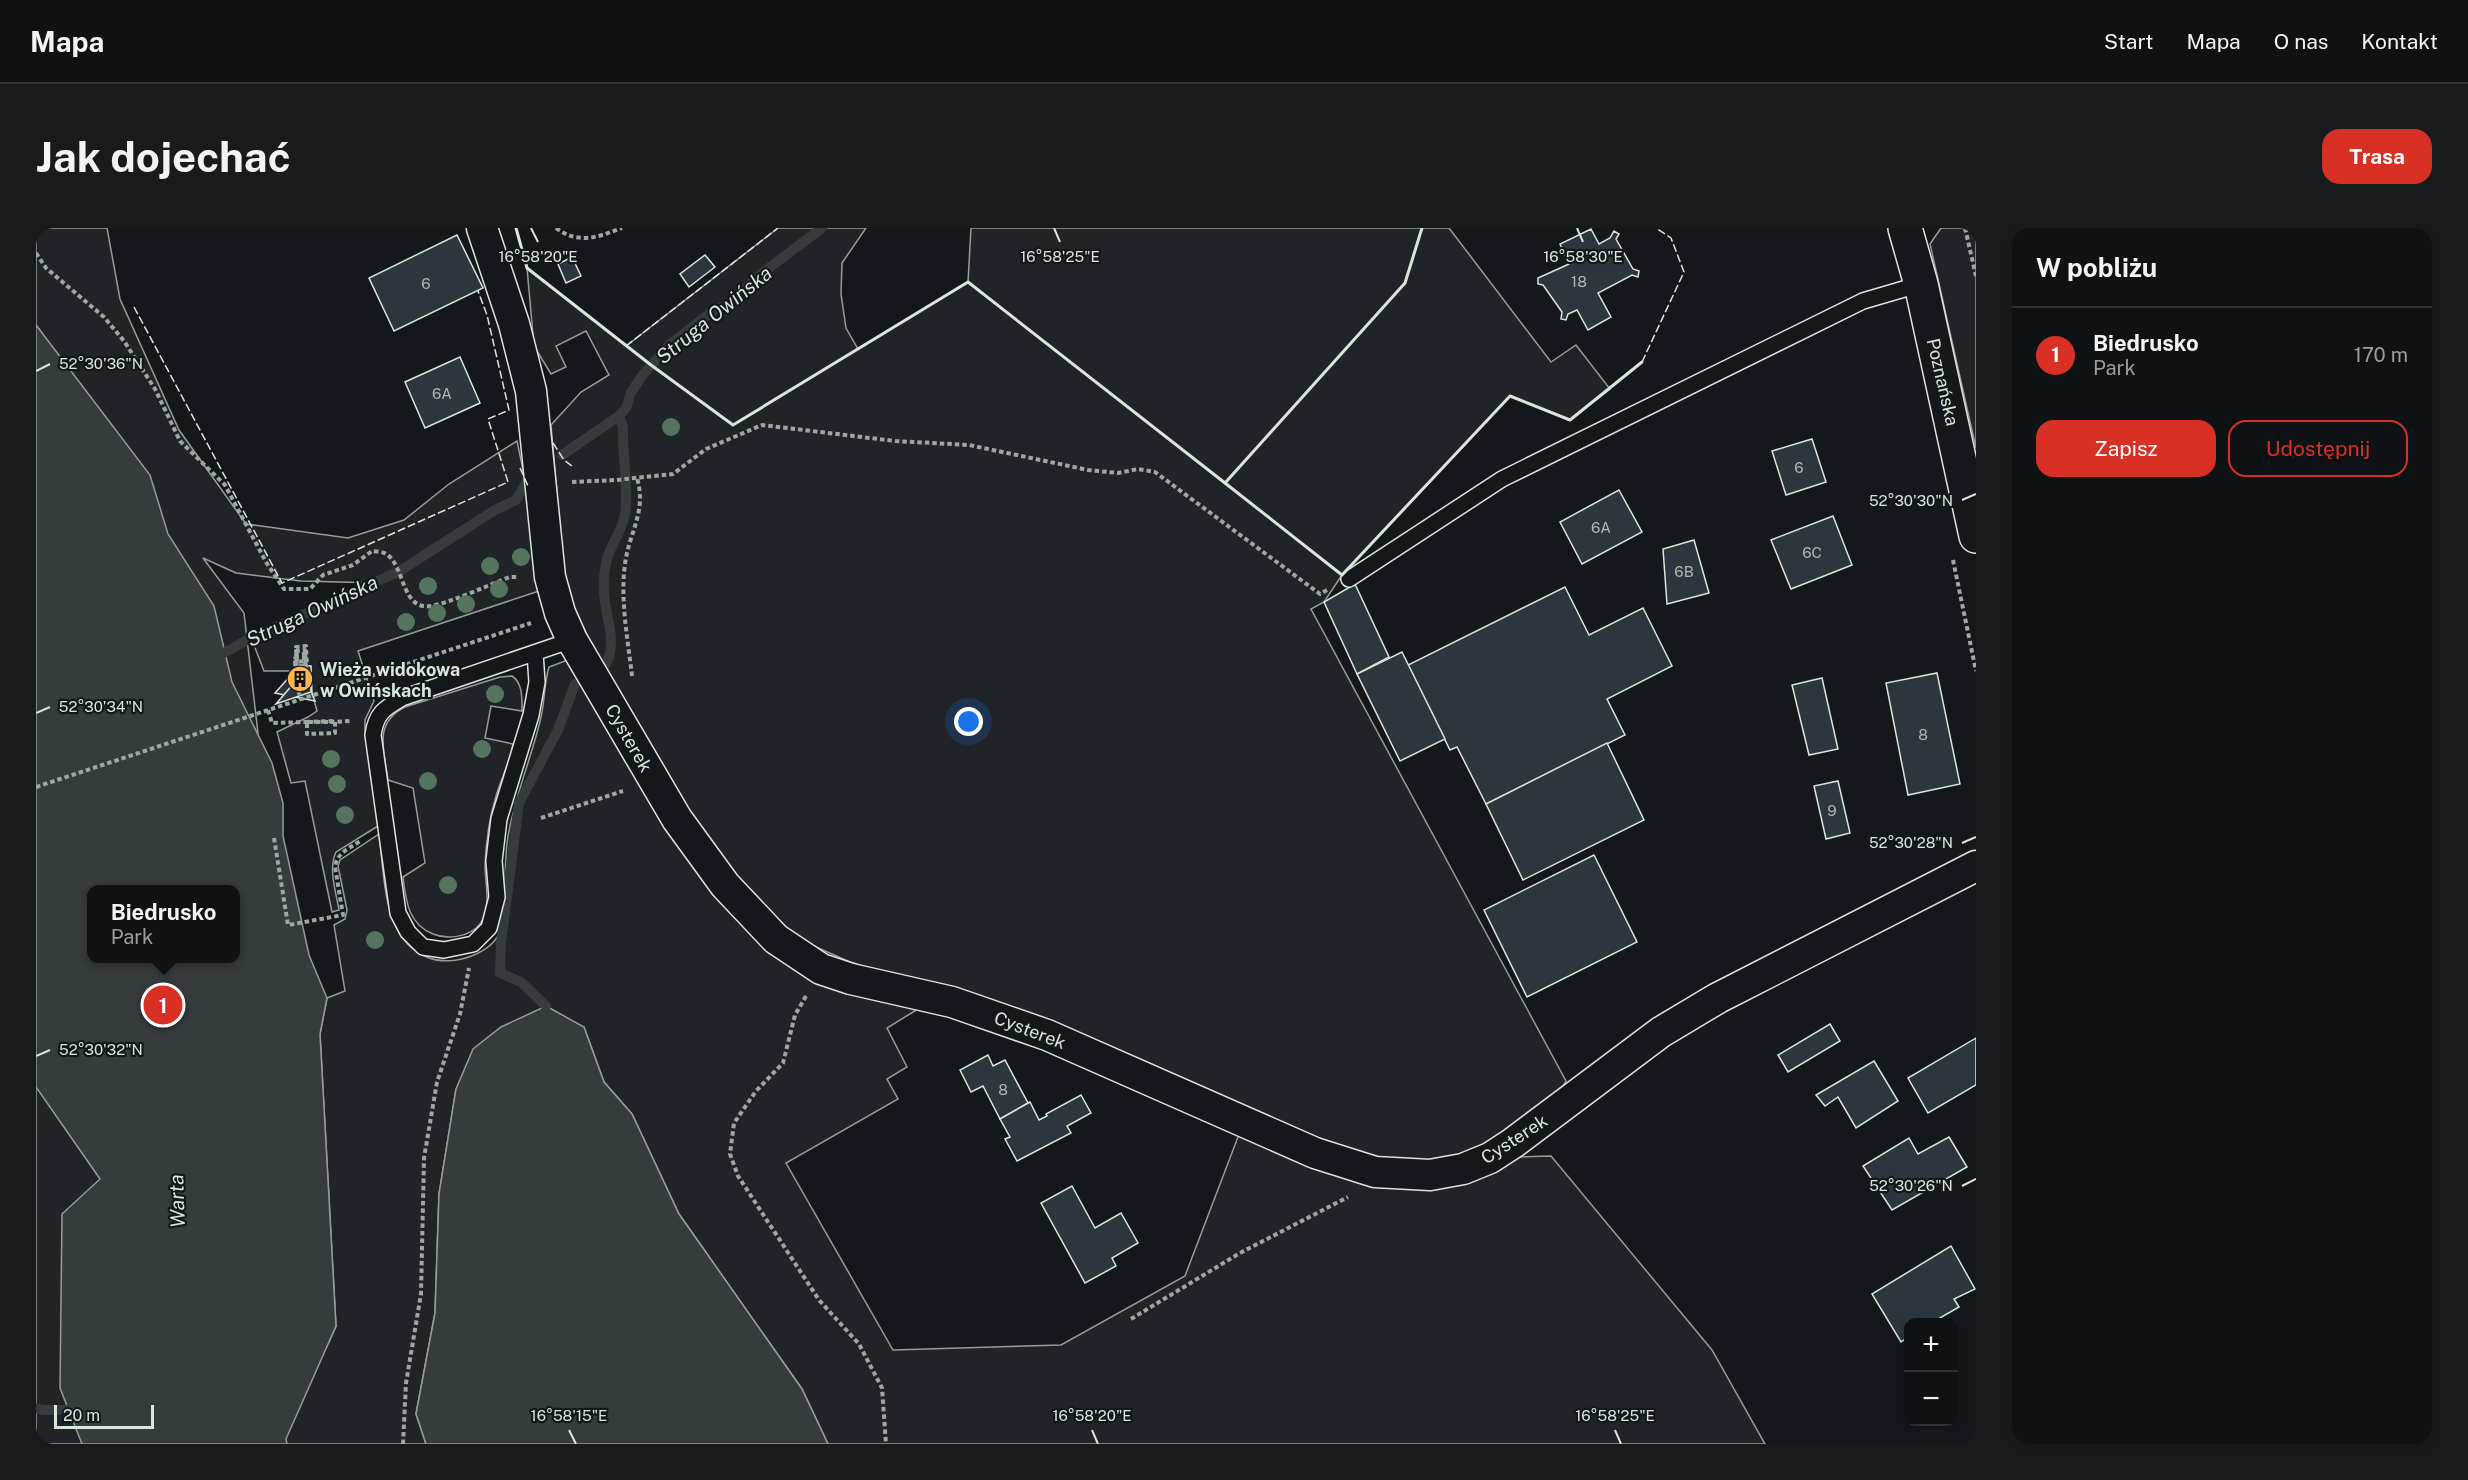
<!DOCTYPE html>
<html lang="pl">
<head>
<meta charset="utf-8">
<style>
  body { margin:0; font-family:"Public Sans",sans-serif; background:#181b1e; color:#f1f3f6 }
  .controls { position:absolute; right:18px; bottom:18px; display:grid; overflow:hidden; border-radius:12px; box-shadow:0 3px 9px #0003 }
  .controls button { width:54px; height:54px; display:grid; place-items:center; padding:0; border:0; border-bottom:2px solid #2f3234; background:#0f1215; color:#f1f3f6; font:30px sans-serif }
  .scale { position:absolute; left:18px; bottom:15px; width:100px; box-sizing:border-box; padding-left:6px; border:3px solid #d8e6dc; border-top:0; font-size:16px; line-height:21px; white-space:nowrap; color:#d8e6dc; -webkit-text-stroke:4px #14181c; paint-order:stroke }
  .you { position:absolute; left:933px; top:494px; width:21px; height:21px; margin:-15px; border:4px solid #fff; border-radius:50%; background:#1a73e8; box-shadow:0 0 0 9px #1a73e833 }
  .badge { display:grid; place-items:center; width:39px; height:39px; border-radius:50%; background:#d93025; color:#fff; font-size:20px; font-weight:700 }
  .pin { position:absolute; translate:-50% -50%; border:3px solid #fff; box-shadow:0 2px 6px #0006 }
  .popup { position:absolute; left:51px; top:657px; width:153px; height:78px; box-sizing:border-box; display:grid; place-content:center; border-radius:12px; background:#0f1215; filter:drop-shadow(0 2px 4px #0005); font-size:20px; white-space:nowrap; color:#9b9ea0 }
  .popup b { font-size:22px; color:#f1f3f6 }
  .popup::after { content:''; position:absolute; left:50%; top:100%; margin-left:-12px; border:12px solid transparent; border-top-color:#0f1215 }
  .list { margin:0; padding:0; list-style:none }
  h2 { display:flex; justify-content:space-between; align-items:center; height:78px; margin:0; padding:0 24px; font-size:26px }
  h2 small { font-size:20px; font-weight:400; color:#9b9ea0 }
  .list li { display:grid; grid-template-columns:39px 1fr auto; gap:18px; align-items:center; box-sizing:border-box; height:96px; padding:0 24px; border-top:2px solid #2f3234 }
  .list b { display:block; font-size:22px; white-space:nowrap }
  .list p { margin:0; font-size:20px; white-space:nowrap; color:#9b9ea0 }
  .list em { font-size:20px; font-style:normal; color:#9b9ea0 }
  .actions { display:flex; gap:12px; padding:18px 24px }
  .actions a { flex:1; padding:14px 0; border:2px solid #d93025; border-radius:18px; text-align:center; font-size:21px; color:#d93025 }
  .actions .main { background:#d93025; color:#fff }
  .map { position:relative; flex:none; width:1940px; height:1216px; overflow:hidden; border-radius:18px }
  header { display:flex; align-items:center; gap:36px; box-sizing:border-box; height:84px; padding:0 30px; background:#0f1215; border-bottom:2px solid #2f3234 }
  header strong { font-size:28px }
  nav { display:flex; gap:33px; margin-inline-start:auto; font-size:21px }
  .intro { display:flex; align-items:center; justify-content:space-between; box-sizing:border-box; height:144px; padding:0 36px }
  h1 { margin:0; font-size:42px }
  .button { padding:15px 27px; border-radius:18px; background:#d93025; color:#fff; font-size:21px; font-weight:700 }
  main { display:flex; gap:36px; padding:0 36px }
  aside { flex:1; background:#0f1215; border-radius:18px; box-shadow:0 3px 9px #0003 }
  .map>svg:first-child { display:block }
</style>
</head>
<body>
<header>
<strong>Mapa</strong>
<nav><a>Start</a><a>Mapa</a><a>O nas</a><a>Kontakt</a></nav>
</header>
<div class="intro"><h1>Jak dojechać</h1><a class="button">Trasa</a></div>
<main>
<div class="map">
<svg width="1940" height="1216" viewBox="0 0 1940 1216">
  <rect width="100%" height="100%" fill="#14181c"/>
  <!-- green -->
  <g fill="#202428" stroke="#939e99" stroke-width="1.5" fill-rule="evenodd">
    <path d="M0 0H71L84 71 143 202 210 296 312 310 368 292 413 256 481 213 491 261 499 351 503 363 322 423 338 473 329 492V502L342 598 300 624C292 641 300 664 303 682L296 684 269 553 255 555 241 504 272 489 281 483 270 443H228L216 412 342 355 265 353 200 345 167 330 208 385 293 1114 300 1098 284 806 291 770 309 763 298 697 309 691 311 682 302 638 304 632 343 606C349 649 346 713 393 730 417 739 458 726 466 699 468 694 467 686 468 681 470 657 468 631 472 608 479 567 496 529 505 489 509 472 508 456 513 439L537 430 718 706 882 781 851 800 871 839 851 851 862 871 750 935 857 1122 1025 1117 1149 1048 1205 901 1258 932 1320 952 1480 929 1515 928 1676 1122 1729 1216H792L766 1161 643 986 596 886 568 854 548 799 420 861 403 966 399 1085 380 1186 390 1216H0V111L17 121 0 97ZM55 662H199V730H55Z"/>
    <path d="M742 0H830L806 35 805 66 810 100 822 121 932 54 935 0H1413L1515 134 1540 117 1574 161 1534 192 1474 168 1306 347 1288 374 1275 381 1530 853 1520 870 1467 910 1420 930 1366 936 1328 930 1092 826 971 777 889 757 814 734 755 708 711 667 646 577 585 472 538 382 529 357 515 197 545 164 573 147 550 103 520 118 530 139 515 146 498 118 491 40 590 118Z"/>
    <path d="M1905 0H1940V220L1894 16Z"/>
    <path d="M476 448C487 455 486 471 486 483L455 478 449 510 477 516C474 534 465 551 460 568 453 591 450 614 449 637 449 656 456 679 444 696 434 709 411 712 397 706 372 696 370 673 367 649L389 635 377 560 352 552C348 522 337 495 369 479L464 449Z"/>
  </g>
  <!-- water -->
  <g fill="#363b3e" stroke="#939e99" stroke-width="1.5" fill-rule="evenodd">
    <path d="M0 97 114 247 132 306 178 378 196 454 236 535 247 575V608L273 727 291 770 284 806 300 1098 250 1211 251 1216H46L24 1160 26 986 64 951 0 859ZM55 662H199V730H55Z"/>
    <path d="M510 778 548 799 568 854 596 886 643 986 766 1161 792 1216H390L380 1186 399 1085 403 966 420 861 437 821 465 799Z"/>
  </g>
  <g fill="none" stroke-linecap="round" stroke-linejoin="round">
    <!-- stream -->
    <g stroke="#363b3e" stroke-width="10">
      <path d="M526 227 583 188 590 180 595 165 605 149 633 117 677 83 692 76 725 46 786 0"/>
      <path d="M177 431 213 411 362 344 459 282 480 272 490 255"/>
      <path d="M569 438C583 413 568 388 568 361 567 346 570 330 577 316 582 306 587 298 589 286 593 259 586 227 587 199L583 188"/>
      <path d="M510 778 485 754 464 745 465 715 483 575 522 502 539 456"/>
      <path d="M0 1180 6 1182H47"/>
    </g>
  </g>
  <!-- building -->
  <g fill="#2c363c" stroke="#d8e6dc" stroke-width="1.5">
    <path d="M1555 1 1563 16 1574 10 1578 3 1583 6 1580 11 1597 41 1603 43 1602 49 1596 47 1562 65 1575 89 1552 102 1541 82 1532 86 1530 92 1525 91 1526 84 1507 57 1502 56V50L1533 36 1524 16Z"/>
    <path d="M421 7 447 60 358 103 333 50Z"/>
    <path d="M669 27 679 39 653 59 644 46Z"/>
    <path d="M536 29 545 48 530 55 522 36Z"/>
    <path d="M424 129 444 175 389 200 369 154Z"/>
    <path d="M1776 211 1790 254 1750 267 1736 223Z"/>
    <path d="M1583 262 1606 304 1546 336 1524 294Z"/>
    <path d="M1797 288 1816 337 1755 361 1735 312Z"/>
    <path d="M1658 312 1673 365 1631 376 1627 321Z"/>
    <path d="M1319 356 1353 429 1321 446 1288 374Z"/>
    <path d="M1529 359 1553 407 1607 380 1636 438 1571 471 1589 507 1450 576 1421 519 1414 522 1372 437Z"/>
    <path d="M1366 424 1409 511 1364 533 1321 446Z"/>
    <path d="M264 437 275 438 276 466 279 473 239 465Z"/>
    <path d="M274 445 275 464 240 476 258 455 257 446Z"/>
    <path d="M1901 445 1924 556 1872 567 1850 455Z"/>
    <path d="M1786 450 1802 521 1773 527 1756 457Z"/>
    <path d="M1571 515 1608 592 1487 652 1450 576Z"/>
    <path d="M1802 553 1814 605 1790 611 1778 558Z"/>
    <path d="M1558 627 1601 714 1491 769 1448 682Z"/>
    <path d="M1794 796 1804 813 1752 844 1742 827Z"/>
    <path d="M1940 810V857L1892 885 1872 850Z"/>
    <path d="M952 827 957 838 969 832 992 875 964 891 947 858 935 864 924 842Z"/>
    <path d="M1838 833 1862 873 1820 900 1802 869 1789 878 1780 867Z"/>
    <path d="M1045 867 1055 885 1031 898 1035 905 981 933 969 911 974 909 964 891 994 874 1003 892 1011 888 1010 886Z"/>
    <path d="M1913 909 1931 939 1856 982 1827 938 1873 910 1882 926Z"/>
    <path d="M1036 958 1059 1000 1085 985 1102 1015 1076 1030 1080 1038 1049 1055 1005 975Z"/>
    <path d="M1915 1018 1939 1061 1918 1071 1923 1079 1897 1094H1872V1109L1865 1114 1836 1066Z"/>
  </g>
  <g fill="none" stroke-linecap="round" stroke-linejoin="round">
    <!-- lane casing -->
    <g stroke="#d8e6dc" stroke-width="18">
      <g id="lane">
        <path d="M1313 351 1466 251 1827 73 1885 56"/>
        <path d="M499 425 501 454 495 487 463 591 458 633 461 669 453 700 437 716 408 722 387 719 372 704 362 685 337 507C340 486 347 481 366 470L536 412"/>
      </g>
    </g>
    <!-- street casing -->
    <g stroke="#d8e6dc" stroke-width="33">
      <path id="street" d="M446 0 478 96 495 163 514 349 524 385 536 412 641 591 689 657 740 711 785 741 815 751 916 774 1011 807 1279 925 1339 944 1394 947 1427 941 1454 930 1477 915 1625 804 1682 770 1940 638"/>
    </g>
    <!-- secondary casing -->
    <g stroke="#d8e6dc" stroke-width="36">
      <path id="secondary" d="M1869 0 1885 56 1940 308"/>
    </g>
    <!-- path -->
    <g stroke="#9da8a2" stroke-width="4" stroke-dasharray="4.5 3" stroke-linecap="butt">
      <path d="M520 0C543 17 562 9 586 0"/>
      <path d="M1929 0 1940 48"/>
      <path d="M0 25 10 40 68 89 88 113 119 161 144 213 189 257 230 334 248 361H274L287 347 317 337 336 323C340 324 346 323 350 326 369 337 365 383 395 378 417 374 452 357 474 349H482"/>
      <path d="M536 254 580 252 637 246 670 221 726 197 859 213 933 217 1052 242 1082 245 1102 241 1119 244 1284 366 1291 362"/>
      <path d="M1917 332 1940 443"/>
      <path d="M596 448C592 412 584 373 589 336 593 304 611 284 601 250"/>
      <path d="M261 453 270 452 269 433 259 434 261 457 265 472"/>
      <path d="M232 482 236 495 270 494"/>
      <path d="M294 494 315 493"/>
      <path d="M0 559 495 395"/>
      <path d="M505 590 587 563"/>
      <path d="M238 610 252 697 307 687 299 639C301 624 314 620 326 612"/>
      <path d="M770 768 759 787 747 835 720 863 698 895 694 926 702 948 783 1072 823 1116 846 1160 850 1216"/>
      <path d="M1095 1091 1204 1025 1312 969"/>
      <path d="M367 1216 370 1155 385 1066 388 930 401 854 424 786 433 740"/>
    </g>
    <!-- lane -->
    <use href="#lane" stroke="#14181c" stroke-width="15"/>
    <!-- street -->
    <use href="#street" stroke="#14181c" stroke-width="30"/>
    <!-- secondary -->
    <use href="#secondary" stroke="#14181c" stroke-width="33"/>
    <!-- path-bridge -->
    <g stroke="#9da8a2" stroke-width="4" stroke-dasharray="4.5 3" stroke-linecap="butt">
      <path d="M261 453 259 430H269L270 449H261L260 426H269L270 445H261L260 423 269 422 270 441 261 442 260 419 270 418 271 438"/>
      <path d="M270 494 299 493V505L271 506V494H294"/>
    </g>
    <!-- fence -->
    <g stroke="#d8e6dc" stroke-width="1.5" stroke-dasharray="8 3" stroke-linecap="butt">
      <path d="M98 79 246 355 472 254 452 191 473 182 451 87 442 63"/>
      <path d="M590 118 742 0"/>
      <path d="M1606 134 1648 44 1635 10 1620 0"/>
      <path d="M517 215 528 232 536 238"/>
      <path d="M484 240 492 258"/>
    </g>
    <!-- wall -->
    <g stroke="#d8e6dc" stroke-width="3">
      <path d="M480 0 491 40 615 137 697 197 932 54 1189 255 1369 55 1386 0"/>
      <path d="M1189 255 1306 347 1474 168 1534 192 1606 134"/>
    </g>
  </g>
  <!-- trees -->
  <g fill="#55745f">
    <circle cx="635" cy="199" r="9"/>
    <circle cx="485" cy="329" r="9"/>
    <circle cx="454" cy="338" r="9"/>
    <circle cx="392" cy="358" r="9"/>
    <circle cx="463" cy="361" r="9"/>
    <circle cx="430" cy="376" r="9"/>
    <circle cx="401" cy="385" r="9"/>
    <circle cx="370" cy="394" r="9"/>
    <circle cx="459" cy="466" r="9"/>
    <circle cx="446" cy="521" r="9"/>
    <circle cx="295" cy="531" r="9"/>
    <circle cx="392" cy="553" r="9"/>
    <circle cx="301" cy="556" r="9"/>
    <circle cx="309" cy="587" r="9"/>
    <circle cx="412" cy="657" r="9"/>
    <circle cx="339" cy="712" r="9"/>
  </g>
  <!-- ticks -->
  <path fill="none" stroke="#d8e6dc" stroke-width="2" d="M495 0 502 14M1018 0 1024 14M1541 0 1547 14M0 143 14 136M1926 272 1940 266M0 485 14 479M1926 615 1940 609M0 828 14 822M1926 958 1940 951M533 1202 540 1216M1056 1202 1062 1216M1579 1202 1585 1216"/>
  <!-- icons -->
  <defs>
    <g id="building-disc" transform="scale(1.35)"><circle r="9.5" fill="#ffb74d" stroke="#14181c"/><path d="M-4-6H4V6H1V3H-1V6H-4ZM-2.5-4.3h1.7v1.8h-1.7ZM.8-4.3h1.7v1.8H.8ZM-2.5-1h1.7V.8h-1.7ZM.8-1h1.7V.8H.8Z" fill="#111"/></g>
  </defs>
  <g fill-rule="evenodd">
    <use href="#building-disc" x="264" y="451"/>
  </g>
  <g text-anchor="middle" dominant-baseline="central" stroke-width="4.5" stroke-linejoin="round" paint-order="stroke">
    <!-- number labels -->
    <g font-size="15" fill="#adbab4">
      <text x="1543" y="53">18</text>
      <text x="390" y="55">6</text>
      <text x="406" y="165">6A</text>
      <text x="1763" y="239">6</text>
      <text x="1565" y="299">6A</text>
      <text x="1776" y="324">6C</text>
      <text x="1648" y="343">6B</text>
      <text x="1887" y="506">8</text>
      <text x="1796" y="582">9</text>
      <text x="967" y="861">8</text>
    </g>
    <!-- street labels -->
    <g font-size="18" fill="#d8e6dc" stroke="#14181c">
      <text transform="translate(1907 154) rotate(77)">Poznańska</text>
      <text transform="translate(593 510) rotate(60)">Cysterek</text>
      <text transform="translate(994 802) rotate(21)">Cysterek</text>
      <text transform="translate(1478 911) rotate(-33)">Cysterek</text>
    </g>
    <!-- poi labels -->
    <g font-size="18" font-weight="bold" fill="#d8e6dc" stroke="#14181c" text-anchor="start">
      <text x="284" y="441">Wieża widokowa<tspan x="284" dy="21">w Owińskach</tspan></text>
    </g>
    <!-- water labels -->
    <g font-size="20" font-style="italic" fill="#d8e6dc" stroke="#14181c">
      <text transform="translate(678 87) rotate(-39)">Struga Owińska</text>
      <text transform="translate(276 383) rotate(-25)">Struga Owińska</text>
      <text transform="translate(141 973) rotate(-92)">Warta</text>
    </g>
  </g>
  <g font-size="15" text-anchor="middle" fill="#d8e6dc" stroke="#14181c" stroke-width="4.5" stroke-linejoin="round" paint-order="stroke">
    <text x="1547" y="34">16°58'30"E</text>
    <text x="502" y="34">16°58'20"E</text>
    <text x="1024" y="34">16°58'25"E</text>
    <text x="65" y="141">52°30'36"N</text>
    <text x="1875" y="278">52°30'30"N</text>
    <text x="65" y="484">52°30'34"N</text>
    <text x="1875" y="620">52°30'28"N</text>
    <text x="65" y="827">52°30'32"N</text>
    <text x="1875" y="963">52°30'26"N</text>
    <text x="533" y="1193">16°58'15"E</text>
    <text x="1056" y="1193">16°58'20"E</text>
    <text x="1579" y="1193">16°58'25"E</text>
  </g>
</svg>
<div class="controls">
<button>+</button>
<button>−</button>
</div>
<div class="scale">20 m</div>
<div class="you"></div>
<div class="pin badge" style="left:127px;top:777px">1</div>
<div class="popup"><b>Biedrusko</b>Park</div>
</div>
<aside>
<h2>W pobliżu<small></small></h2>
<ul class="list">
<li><span class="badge">1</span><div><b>Biedrusko</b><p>Park</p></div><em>170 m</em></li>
</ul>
<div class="actions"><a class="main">Zapisz</a><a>Udostępnij</a></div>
</aside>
</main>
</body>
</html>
